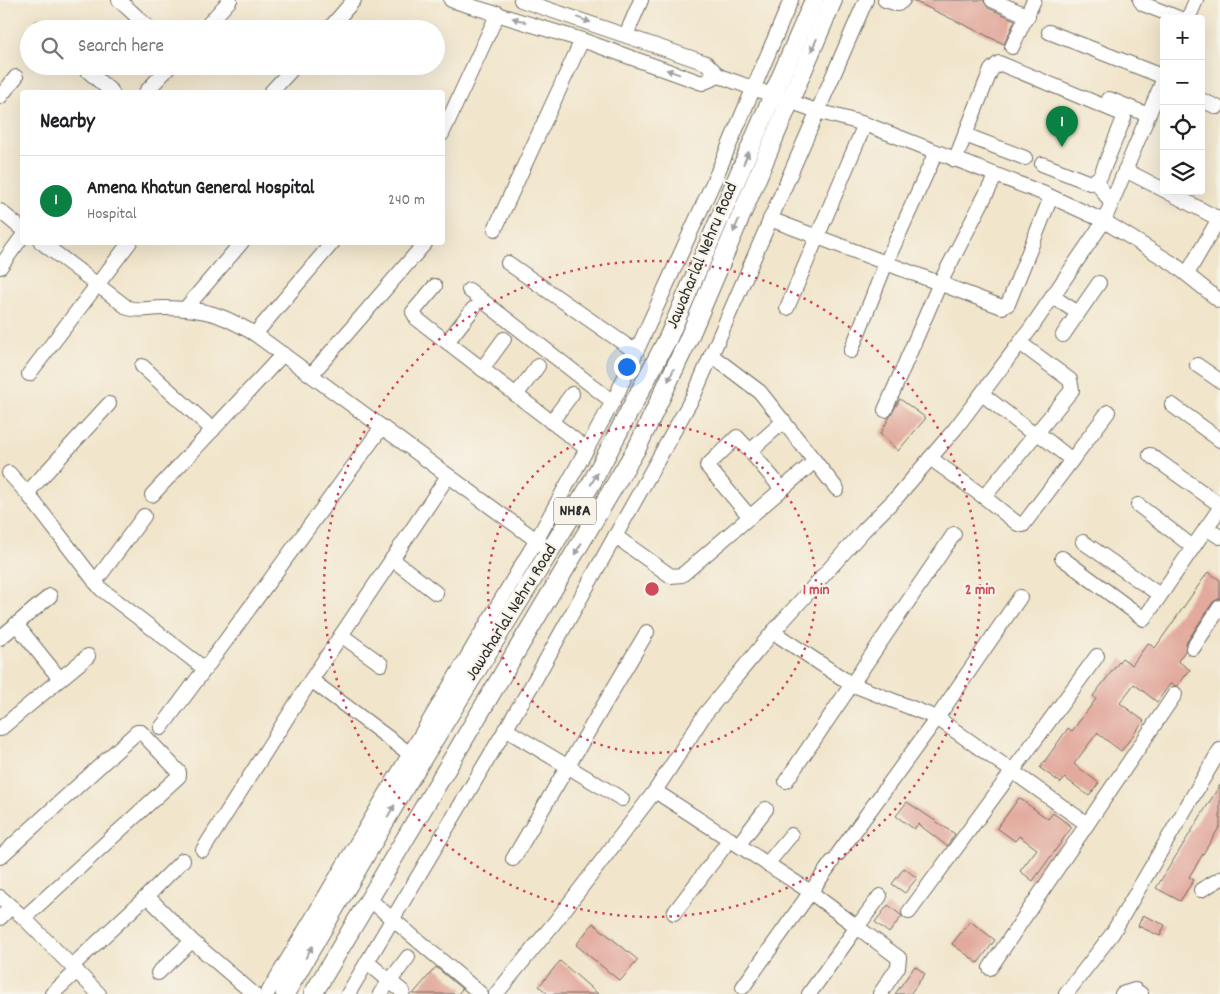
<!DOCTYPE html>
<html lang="en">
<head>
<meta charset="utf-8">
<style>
  body { margin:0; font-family:Dekko,sans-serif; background:#f2f2f2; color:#202124 }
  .controls { position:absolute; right:15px; top:15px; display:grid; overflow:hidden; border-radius:5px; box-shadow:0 5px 20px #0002 }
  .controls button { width:45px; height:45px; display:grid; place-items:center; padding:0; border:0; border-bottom:1px solid #e0e0e0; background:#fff; color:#202124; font:25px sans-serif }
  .you { position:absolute; left:626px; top:366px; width:18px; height:18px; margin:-12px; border:4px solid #fff; border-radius:50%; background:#1a73e8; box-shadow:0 0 0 8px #1a73e833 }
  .badge { display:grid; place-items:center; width:32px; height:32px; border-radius:50%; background:#0b8043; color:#fff; font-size:16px; font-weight:700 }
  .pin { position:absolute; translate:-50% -41px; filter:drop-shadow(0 1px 2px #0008) }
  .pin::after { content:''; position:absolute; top:26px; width:18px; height:15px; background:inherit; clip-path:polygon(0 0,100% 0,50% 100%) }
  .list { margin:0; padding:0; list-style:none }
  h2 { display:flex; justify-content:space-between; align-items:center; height:65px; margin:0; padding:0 20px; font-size:21px }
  h2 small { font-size:16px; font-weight:400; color:#757577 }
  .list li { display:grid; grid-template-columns:32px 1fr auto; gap:15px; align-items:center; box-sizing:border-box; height:90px; padding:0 20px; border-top:1px solid #e0e0e0 }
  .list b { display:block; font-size:19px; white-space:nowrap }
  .list p { margin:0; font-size:16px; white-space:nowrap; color:#757577 }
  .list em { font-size:16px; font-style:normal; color:#757577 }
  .icon { flex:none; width:28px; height:28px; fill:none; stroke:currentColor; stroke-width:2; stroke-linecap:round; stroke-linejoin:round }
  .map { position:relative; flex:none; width:1220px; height:994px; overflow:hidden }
  .search { position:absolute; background:#fff; box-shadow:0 5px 20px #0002; left:20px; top:20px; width:425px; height:55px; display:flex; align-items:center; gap:12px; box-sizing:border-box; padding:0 18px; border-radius:28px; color:#757577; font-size:19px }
  .panel { position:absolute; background:#fff; box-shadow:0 5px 20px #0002; left:20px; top:90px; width:425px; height:155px; border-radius:5px }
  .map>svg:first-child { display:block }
</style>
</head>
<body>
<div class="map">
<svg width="1220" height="994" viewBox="0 0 1220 994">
  <rect width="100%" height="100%" fill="#f7f3e8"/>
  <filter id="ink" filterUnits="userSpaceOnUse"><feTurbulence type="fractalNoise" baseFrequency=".02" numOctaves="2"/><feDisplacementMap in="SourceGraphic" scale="10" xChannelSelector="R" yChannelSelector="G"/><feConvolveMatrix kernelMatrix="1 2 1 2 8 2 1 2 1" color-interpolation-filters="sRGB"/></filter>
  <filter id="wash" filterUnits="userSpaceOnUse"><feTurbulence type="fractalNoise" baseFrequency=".0096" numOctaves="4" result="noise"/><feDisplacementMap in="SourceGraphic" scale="20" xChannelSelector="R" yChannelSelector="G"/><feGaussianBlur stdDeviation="1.12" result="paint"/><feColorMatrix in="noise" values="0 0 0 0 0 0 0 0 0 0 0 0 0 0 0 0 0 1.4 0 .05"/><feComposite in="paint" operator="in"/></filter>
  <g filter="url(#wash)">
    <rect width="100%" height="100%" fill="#f1e5cb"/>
    <g id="blocks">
      <!-- building -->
      <g fill="#e2a99c">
        <path d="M912 0H983L988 8 1015 20 1004 44Z"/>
        <path d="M900 399 926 418 898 451 880 434Z"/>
        <path d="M1208 572 1220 580V598L1213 602 1186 643 1185 651 1178 661 1190 670 1177 686 1170 684 1157 702 1134 684 1120 703 1144 721 1121 751 1097 733 1074 764 1099 783 1089 796 1065 778 1061 783 1040 768 1068 728 1072 731 1096 699 1093 696 1122 658 1132 665 1148 643 1155 648Z"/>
        <path d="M1220 785V826L1189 877 1194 880 1180 901 1156 888Z"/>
        <path d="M1019 798 1048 819 1053 813 1072 827 1033 881 1020 871 1037 849 1019 836 1015 841 997 828Z"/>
        <path d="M907 802 955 834 947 846 918 824 914 829 896 816Z"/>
        <path d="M904 868 917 878 905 893 892 884Z"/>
        <path d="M888 905 902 916 889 933 875 922Z"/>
        <path d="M1143 915 1165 925 1160 936 1138 926Z"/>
        <path d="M970 921 995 940 978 963 952 944Z"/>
        <path d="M593 923 638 960 620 981 576 945Z"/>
        <path d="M560 961 598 994H548L539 986Z"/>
        <path d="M915 966 925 974 910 994H895Z"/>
        <path d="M436 967 462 989 458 994H413Z"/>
      </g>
    </g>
  </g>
  <g filter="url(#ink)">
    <use href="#blocks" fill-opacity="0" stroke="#706c63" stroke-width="1"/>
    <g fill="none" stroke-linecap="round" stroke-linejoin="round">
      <!-- minor casing -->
      <g stroke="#706c63" stroke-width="16">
        <g id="minor">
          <path d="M119 0 150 29"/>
          <path d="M451 0 582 40 702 83 719 76"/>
          <path d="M521 0 706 63 719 76 817 111 865 124 1045 194 1104 221 1175 265 1220 301"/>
          <path d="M885 0 898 4 903 0"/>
          <path d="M992 0 1028 16"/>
          <path d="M1140 0 1143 4 1181 19"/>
          <path d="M1188 19 1196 0"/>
          <path d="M39 28 40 29"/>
          <path d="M204 29 230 0"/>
          <path d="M329 29 354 0"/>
          <path d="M1049 32 1164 77"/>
          <path d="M626 35 641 0"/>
          <path d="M1012 47 1034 0"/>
          <path d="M82 66 112 92"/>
          <path d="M146 92 170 66"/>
          <path d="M271 92 295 66"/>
          <path d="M0 97 16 77"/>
          <path d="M1109 99 1148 115"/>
          <path d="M1201 100 1217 107"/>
          <path d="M442 134 498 13"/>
          <path d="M965 135 991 70 999 63 1120 113 1124 118 1100 177 1090 183 1042 164"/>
          <path d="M955 160 965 135 1025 158"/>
          <path d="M1125 170 1164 190"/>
          <path d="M1096 181 1111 203"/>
          <path d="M1166 191 1219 219"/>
          <path d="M0 211 22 229"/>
          <path d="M770 219 1002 307 1008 304 1051 197"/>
          <path d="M495 229 582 40"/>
          <path d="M41 242 128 308C140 312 154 307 167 308 207 309 221 314 255 334L543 545"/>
          <path d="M508 263 636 352"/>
          <path d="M0 267 22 237"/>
          <path d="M1187 274 1220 217"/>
          <path d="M435 286 413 312 417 319 587 449"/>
          <path d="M469 290 613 402"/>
          <path d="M1052 296 1078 313"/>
          <path d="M787 308 865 124"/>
          <path d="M185 309 242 242"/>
          <path d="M255 334 333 242"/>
          <path d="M1063 335 1099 283"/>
          <path d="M447 342 473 309"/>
          <path d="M1020 343 1070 380 1072 390 984 497 1018 524 1023 525 1108 412"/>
          <path d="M851 351 886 263 936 152"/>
          <path d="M711 355 760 392 837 489"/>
          <path d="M1197 365 1220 381"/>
          <path d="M142 366 213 430"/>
          <path d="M482 369 504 339"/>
          <path d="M29 374 130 242"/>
          <path d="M311 375 426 242"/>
          <path d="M982 394 1036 436"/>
          <path d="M516 395 538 366"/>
          <path d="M1172 405 1220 440"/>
          <path d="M885 410 940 283 996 175"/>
          <path d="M551 422 572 394"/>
          <path d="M1038 433 1072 460"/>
          <path d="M1150 455 1220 505"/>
          <path d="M930 458 984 497"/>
          <path d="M9 473 27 493 101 589 205 669 382 427"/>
          <path d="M782 489 750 451 784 421"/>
          <path d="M27 493 109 404"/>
          <path d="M152 495 283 354"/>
          <path d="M1138 505 1193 547"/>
          <path d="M750 517 707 466 737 437 750 451"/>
          <path d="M1206 528 1220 537"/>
          <path d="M615 536 671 576 682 575 815 461"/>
          <path d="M1083 542 1160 595"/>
          <path d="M1062 558 1144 619 1220 508"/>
          <path d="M392 559 436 593"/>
          <path d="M95 582 144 516"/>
          <path d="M16 624 60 679"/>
          <path d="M773 632 851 684 937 718 1087 824"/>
          <path d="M341 635 381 664"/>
          <path d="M0 638 50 596"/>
          <path d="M1193 648 1220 607"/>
          <path d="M311 680 410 754"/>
          <path d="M161 728 205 669"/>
          <path d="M0 729 88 656"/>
          <path d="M505 729 622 799"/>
          <path d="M786 781 954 534"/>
          <path d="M655 791 809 891 857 927 880 896"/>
          <path d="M739 844 766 809"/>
          <path d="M203 850 311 680 448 476"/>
          <path d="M838 854 937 718 1020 597"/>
          <path d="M0 857 137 732H141L179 772V776L24 918"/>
          <path d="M513 859 647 632"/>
          <path d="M767 864 791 835"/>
          <path d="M1201 890 1220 879"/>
          <path d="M147 896 183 860"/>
          <path d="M0 897 24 918 99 994"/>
          <path d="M370 900 481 994"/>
          <path d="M909 912 1097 656"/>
          <path d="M674 913 730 839"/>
          <path d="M0 918 11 907"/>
          <path d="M367 962 403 992"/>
          <path d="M72 966 147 896 192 941 254 994"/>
          <path d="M990 968 1175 694"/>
          <path d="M158 973 192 941"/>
          <path d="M743 987 832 862"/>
          <path d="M52 994 77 971"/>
          <path d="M267 994 536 541 617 394 717 174 791 0"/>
          <path d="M348 994 532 685 694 395 866 0"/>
          <path d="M380 994 408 957"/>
          <path d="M496 994 555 922 655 791 705 714 773 632 864 530 897 497 955 429 1031 328 1104 221 1164 78"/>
          <path d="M809 994 857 927 899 958 898 967 880 994"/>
          <path d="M1066 994 1112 934 1220 750"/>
          <path d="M1122 994 1135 990 1141 994"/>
        </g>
      </g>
      <!-- major casing -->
      <g stroke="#706c63" stroke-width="20">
        <g id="major">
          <path d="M285 994 405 787 591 484 668 338 814 0"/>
          <path d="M313 994 638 446 688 340 833 0"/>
        </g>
      </g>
      <!-- minor -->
      <use href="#minor" stroke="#fff" stroke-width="14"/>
      <!-- major -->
      <use href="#major" stroke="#fff" stroke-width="18"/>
    </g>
    <!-- one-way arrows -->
    <defs><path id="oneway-solid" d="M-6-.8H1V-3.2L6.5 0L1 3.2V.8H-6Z" transform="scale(1.25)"/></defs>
    <g fill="#a0a0a0">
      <use href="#oneway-solid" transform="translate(519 20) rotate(-162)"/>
      <use href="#oneway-solid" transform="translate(584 20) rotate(20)"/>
      <use href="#oneway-solid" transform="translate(814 45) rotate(114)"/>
      <use href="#oneway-solid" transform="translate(673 72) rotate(-160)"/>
      <use href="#oneway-solid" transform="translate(746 158) rotate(-67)"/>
      <use href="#oneway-solid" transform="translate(736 226) rotate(113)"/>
      <use href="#oneway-solid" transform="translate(671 375) rotate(115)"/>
      <use href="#oneway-solid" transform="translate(594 479) rotate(-61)"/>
      <use href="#oneway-solid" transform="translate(578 549) rotate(121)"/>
      <use href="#oneway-solid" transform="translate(391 811) rotate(-60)"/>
      <use href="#oneway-solid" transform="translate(309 952) rotate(-60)"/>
    </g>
  </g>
  <!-- distance rings -->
  <g fill="none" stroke="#d1495b" stroke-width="2.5" stroke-dasharray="2.5 5">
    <circle cx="652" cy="589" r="164"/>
    <circle cx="652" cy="589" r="328"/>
  </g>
  <g text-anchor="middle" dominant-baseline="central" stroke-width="4.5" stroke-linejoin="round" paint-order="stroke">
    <!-- shield labels -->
    <rect fill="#f7f3e8" stroke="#686764" stroke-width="1" x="554" y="497.5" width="42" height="27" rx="4"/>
    <g font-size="16" font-weight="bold" fill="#2b2b2b">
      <text x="575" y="511">NH8A</text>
    </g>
    <!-- street labels -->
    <g font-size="18" fill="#2b2b2b" stroke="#f7f3e8">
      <text transform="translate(703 256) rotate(-67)">Jawaharlal Nehru Road</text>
      <text transform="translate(512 613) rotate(-58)">Jawaharlal Nehru Road</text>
    </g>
  </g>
  <circle cx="652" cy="589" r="8" fill="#d1495b" stroke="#f7f3e8" stroke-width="2.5"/>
  <g font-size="15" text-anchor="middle" font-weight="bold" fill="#d1495b" stroke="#f7f3e8" stroke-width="4.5" stroke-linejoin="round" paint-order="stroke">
    <text x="816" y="594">1 min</text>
    <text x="980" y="594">2 min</text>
  </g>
</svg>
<div class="controls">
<button>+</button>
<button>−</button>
<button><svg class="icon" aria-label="locate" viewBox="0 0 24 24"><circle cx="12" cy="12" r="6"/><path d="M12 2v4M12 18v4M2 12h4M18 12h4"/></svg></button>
<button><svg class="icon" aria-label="layers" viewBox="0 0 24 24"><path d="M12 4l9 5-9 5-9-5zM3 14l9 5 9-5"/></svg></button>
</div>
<div class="you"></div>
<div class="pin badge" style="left:1062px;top:147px">1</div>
<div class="search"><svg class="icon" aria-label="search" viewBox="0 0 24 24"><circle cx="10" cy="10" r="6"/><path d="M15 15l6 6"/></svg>Search here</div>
<section class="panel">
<h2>Nearby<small></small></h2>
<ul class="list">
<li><span class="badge">1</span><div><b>Amena Khatun General Hospital</b><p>Hospital</p></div><em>240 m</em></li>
</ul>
</section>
</div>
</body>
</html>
